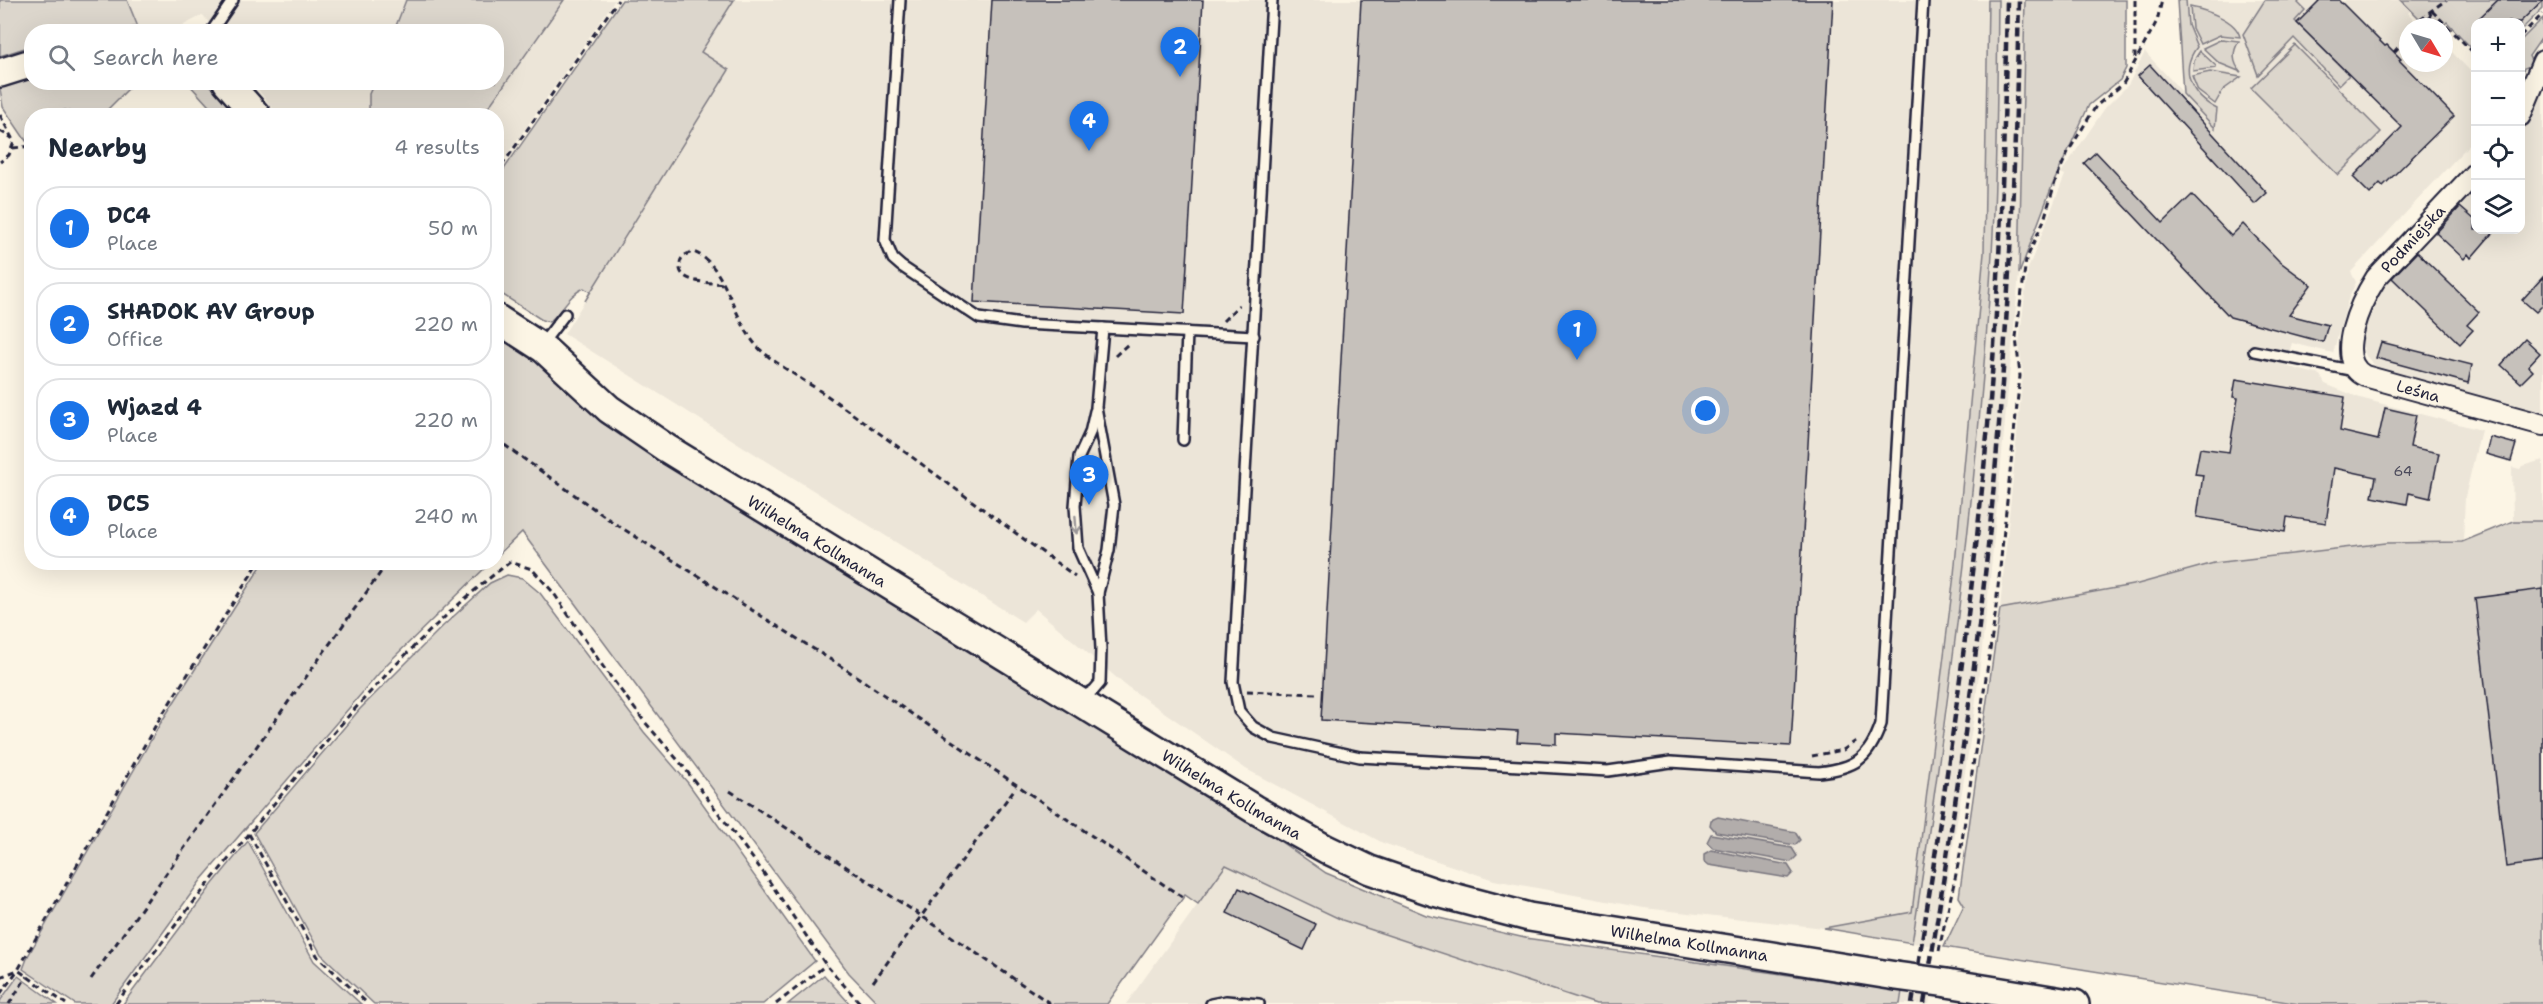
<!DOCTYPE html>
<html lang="en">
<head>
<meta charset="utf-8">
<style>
  body { margin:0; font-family:"Shantell Sans",sans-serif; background:#f2f2f3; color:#1f2937 }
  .controls { position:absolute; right:18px; top:18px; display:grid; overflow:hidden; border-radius:12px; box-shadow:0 6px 24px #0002 }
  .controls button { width:54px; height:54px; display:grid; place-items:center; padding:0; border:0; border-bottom:2px solid #e0e1e3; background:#fff; color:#1f2937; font:30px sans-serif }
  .compass { position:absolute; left:2399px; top:18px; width:54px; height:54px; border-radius:50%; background:#fff; box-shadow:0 6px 24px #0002; rotate:128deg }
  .you { position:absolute; left:1706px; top:411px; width:21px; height:21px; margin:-15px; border:4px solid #fff; border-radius:50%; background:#1a73e8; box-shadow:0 0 0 9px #1a73e833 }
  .badge { display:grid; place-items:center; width:39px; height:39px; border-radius:50%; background:#1a73e8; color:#fff; font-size:20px; font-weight:700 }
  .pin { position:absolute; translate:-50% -50px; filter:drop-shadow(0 2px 3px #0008) }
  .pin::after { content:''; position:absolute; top:32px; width:21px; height:18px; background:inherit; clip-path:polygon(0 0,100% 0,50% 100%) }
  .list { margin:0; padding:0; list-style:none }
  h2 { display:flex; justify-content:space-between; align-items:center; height:78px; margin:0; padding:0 24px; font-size:26px }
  h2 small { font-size:20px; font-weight:400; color:#747a83 }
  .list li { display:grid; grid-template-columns:39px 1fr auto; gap:18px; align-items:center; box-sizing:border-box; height:84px; margin:0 12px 12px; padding:0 12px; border:2px solid #e0e1e3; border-radius:24px }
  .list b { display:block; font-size:22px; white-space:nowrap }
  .list p { margin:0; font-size:20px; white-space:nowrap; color:#747a83 }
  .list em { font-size:20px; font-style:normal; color:#747a83 }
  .icon { flex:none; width:33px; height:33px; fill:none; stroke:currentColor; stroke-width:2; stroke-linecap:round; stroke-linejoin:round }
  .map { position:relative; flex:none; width:2543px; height:1004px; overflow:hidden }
  .search { position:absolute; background:#fff; box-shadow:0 6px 24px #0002; left:24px; top:24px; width:480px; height:66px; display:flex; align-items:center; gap:15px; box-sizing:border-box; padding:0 21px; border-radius:24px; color:#747a83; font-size:22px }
  .panel { position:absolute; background:#fff; box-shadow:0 6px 24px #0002; left:24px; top:108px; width:480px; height:462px; border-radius:24px }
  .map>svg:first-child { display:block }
</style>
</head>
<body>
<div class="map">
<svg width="2543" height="1004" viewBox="0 0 2543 1004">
  <rect width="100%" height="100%" fill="#fcf5e5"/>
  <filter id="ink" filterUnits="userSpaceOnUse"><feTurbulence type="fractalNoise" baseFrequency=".0167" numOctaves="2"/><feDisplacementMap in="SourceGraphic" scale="12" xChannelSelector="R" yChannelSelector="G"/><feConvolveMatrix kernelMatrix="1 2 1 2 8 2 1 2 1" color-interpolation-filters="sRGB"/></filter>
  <g filter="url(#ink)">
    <!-- built -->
    <g fill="#ece5d8">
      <path d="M127 0H615L497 169 496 116 278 115 253 83 496 82V32L215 31 203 15 180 27H138Z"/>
      <path d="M734 0H1988L1984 253 1954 575 1912 913 1824 928 1644 908 1494 880 1383 843 1246 769 1125 685 1036 609 1023 622 564 334 729 70 701 52Z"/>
      <path d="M1998 0H2025L2019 274 1990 579 1974 716 1937 946 1912 943 1949 700 1984 365 1992 250Z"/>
      <path d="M2177 0H2401L2411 10 2408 13 2421 27H2408V63H2444V44L2475 76V138L2351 272 2356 282 2348 300 2333 353 2292 343 2285 366 2320 375 2325 384 2360 398 2481 430 2465 497 2463 542 2513 521 2512 467 2520 469 2522 466 2543 460V971L2462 542 2386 543 2214 563 2138 584 2000 609 2023 374 2019 344 2028 269 2065 175 2061 173 2105 108 2128 85 2145 52 2183 93Z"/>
      <path d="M2543 76V418L2512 405 2377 368 2366 356 2361 342 2373 294 2475 182 2476 230H2520L2521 131 2532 110Z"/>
      <path d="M1226 865 1342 920 1596 1004H1126Z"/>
      <path d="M1902 991 1930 997 1929 1004H1900Z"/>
    </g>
    <!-- green -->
    <g fill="#dcd6cc" stroke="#7f7c84" stroke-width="1.5">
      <path d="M0 0H127L138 27 82 32H32L31 46 0 56Z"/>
      <path d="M406 0H564L483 115H369V94L374 83 496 82V32L394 31Z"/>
      <path d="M622 0H734L701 52 729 70 585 301 590 292 584 288C568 295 562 312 549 322L542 320 497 291V179Z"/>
      <path d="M1988 0H1998C1997 84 1997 169 1992 253 1978 484 1948 714 1912 943L1824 928 1912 912 1954 575 1984 253Z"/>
      <path d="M2025 0H2126V68L2120 80 2089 105 2052 186 2019 274Z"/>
      <path d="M2177 0H2186L2188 25 2197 47C2178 72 2193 97 2217 109L2215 128 2183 94Z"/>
      <path d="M2265 0H2300L2298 3 2305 10 2295 21 2349 75 2339 85 2294 38 2258 75 2243 34Z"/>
      <path d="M2401 0H2543V8L2521 30 2520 22H2476L2475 52 2447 22 2442 27H2428Z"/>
      <path d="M2190 7C2205 10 2236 19 2240 37L2220 35 2200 44 2192 28Z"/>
      <path d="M2543 18V36L2529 56 2532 63 2531 66 2524 68 2521 77V40Z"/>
      <path d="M2222 39 2239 41C2232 52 2232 62 2241 72L2219 63 2203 48Z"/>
      <path d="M2295 45 2381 132 2338 175 2251 88Z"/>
      <path d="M2200 51 2216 66V68L2193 71 2194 60Z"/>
      <path d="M2210 72 2241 77 2223 90 2215 104 2198 91 2192 76Z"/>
      <path d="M31 75 32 82 134 83 102 115H79L65 110 53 115 32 116 31 130 26 141 3 107 0 89 5 82Z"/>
      <path d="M188 83H208L239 115H217Z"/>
      <path d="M497 334 543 364 602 423 1251 821 1326 873 1426 915 1525 938 1902 991 1900 1004H1596L1342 920 1226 865 1198 904 1185 895 1107 1004H879L849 973 522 532 497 556Z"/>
      <path d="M2513 521H2543V1003L2299 1004 1944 947 1964 905 1959 897 2000 609 2138 584 2214 563 2386 543 2462 542Z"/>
      <path d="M263 563H490L387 664 201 880 111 1004H75L23 969 28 956 160 724Z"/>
      <path d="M507 575 522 578 540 593 644 732 688 783 815 961 763 1004H374L321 954 254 833 360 709 443 626 490 583Z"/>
      <path d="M248 841 314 961 361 1004H123L212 885Z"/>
      <path d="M824 975 850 1004H788Z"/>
      <path d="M18 976 57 1004H0V1001Z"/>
    </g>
    <!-- water -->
    <g fill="#b2adab" stroke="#78757e" stroke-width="1.5">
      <path d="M1718 817 1795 832 1800 840 1795 845 1716 832 1710 825 1711 820Z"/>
      <path d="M1711 834 1792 848 1797 856 1791 862 1713 848 1707 842Z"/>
      <path d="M1711 850 1788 865 1793 873 1788 878 1709 865 1704 861V854Z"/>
    </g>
    <!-- building -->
    <g fill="#c6c1bb" stroke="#22223b" stroke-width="1.5">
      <path d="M992 0H1203L1184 314 974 302Z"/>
      <path d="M1361 0H1833L1791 746 1556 733V744L1517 742 1518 731 1321 720Z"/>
      <path d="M2320 0H2339L2385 46 2387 45 2401 59 2399 60 2454 116 2383 186 2380 183 2370 194 2353 177 2402 127 2297 23Z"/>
      <path d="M2498 0H2543L2520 22H2475Z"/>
      <path d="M2150 65 2267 193 2255 204 2138 76Z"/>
      <path d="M2096 152 2163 223 2192 195 2231 236 2243 224 2279 261 2311 285 2289 315 2328 325 2323 342 2230 317 2084 163Z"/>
      <path d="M2460 207 2475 220V230H2495L2471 258 2468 254 2464 259 2436 233Z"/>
      <path d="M2417 252 2479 312 2467 325 2473 330 2460 344 2392 278Z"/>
      <path d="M2543 277V305L2536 312 2522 300Z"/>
      <path d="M2525 339 2540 353 2528 366 2533 371 2521 383 2501 365Z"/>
      <path d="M2381 342 2472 365 2468 383 2376 358Z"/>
      <path d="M2236 379 2345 397 2340 431 2378 440 2385 408 2416 415 2410 447 2439 453 2430 498 2409 493 2407 504 2372 497 2376 477 2334 468 2326 523 2287 517 2285 532 2197 517 2203 475 2195 474 2200 448 2229 452 2238 398 2233 397Z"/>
      <path d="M2490 437 2516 444 2511 461 2486 454Z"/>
      <path d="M2543 589V862L2506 867 2475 598Z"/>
      <path d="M1239 888 1316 924 1304 950 1227 913Z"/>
    </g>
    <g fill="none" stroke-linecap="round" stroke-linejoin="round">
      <!-- lane casing -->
      <g stroke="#22223b" stroke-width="14">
        <g id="lane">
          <path d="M900 0 885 240 893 259 901 266 979 318 1022 324 1103 328"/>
          <path d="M1272 0 1233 682 1239 711 1253 727 1273 738 1360 757 1608 771 1671 762 1819 772C1855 768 1869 759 1881 724L1923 0"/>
          <path d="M211 32 233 0"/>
          <path d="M542 344 565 314"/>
          <path d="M2254 351 2355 371"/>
          <path d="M1095 411 1090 433 1079 457 1075 506 1078 548 1098 593"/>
          <path d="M1183 440 1187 332"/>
          <path d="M1081 698 1094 690 1100 683 1101 649 1098 593 1109 550 1114 505 1096 407 1103 328 1254 336"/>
          <path d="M1211 1004 1226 1001 1259 1004"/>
        </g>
      </g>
      <!-- street casing -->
      <g stroke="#22223b" stroke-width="24">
        <g id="street">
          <path d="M2520 116 2543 61"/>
          <path id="s1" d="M2476 172 2376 278C2362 300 2332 360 2365 376L2543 425"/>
        </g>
      </g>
      <!-- secondary casing -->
      <g stroke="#22223b" stroke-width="32">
        <g id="secondary">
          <path d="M0 73 32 63"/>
          <path d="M227 82 257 116"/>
          <path id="s2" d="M496 318 544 349 609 409 666 448 1254 809 1326 849 1370 870 1434 892 1529 917 1896 976"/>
          <path d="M1947 983 2075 1004"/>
        </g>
      </g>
      <!-- path -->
      <g stroke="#22223b" stroke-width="3" stroke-dasharray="6 4.5" stroke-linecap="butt">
        <path d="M2135 0V58"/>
        <path d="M2432 11 2476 55"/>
        <path d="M2414 27 2416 22 2446 0"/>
        <path d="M2425 27 2431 13"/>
        <path d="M2520 36 2543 14"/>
        <path d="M2394 52 2408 37"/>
        <path d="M0 115 14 142 9 155 0 162"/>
        <path d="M0 131 12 138"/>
        <path d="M13 148 32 146"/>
        <path d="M496 174 618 0"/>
        <path d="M722 284C710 282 676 284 680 263 681 256 686 254 693 252 728 263 733 328 764 353 789 373 818 388 843 407 921 463 997 520 1075 576"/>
        <path d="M1223 321 1239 305"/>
        <path d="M1115 356 1128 344"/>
        <path d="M496 439 614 523 847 670 1185 899"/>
        <path d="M1247 691 1318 694"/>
        <path d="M1812 756 1843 750 1856 741"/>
        <path d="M730 791 923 917 1051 1004"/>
        <path d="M249 834 318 957 368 1004"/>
        <path d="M1939 951C1945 918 1954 887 1960 854L1995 616 2020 376 2016 337 2026 260 2044 220 2056 179 2068 152 2096 106 2123 84 2157 21 2162 0"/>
        <path d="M0 977 18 970 66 1004"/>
        <path d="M91 979 388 562"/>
        <path d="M873 982 1016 787"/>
        <path d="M0 994 18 970 157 723 259 562"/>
        <path d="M9 1004 27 976"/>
        <path d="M116 1004C167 933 222 867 277 800 348 714 422 629 510 562L532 569 553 592 604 668 644 721 683 766 763 872 826 965 861 1004"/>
        <path d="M776 1004 826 965"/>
      </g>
      <!-- lane -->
      <use href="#lane" stroke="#fcf5e5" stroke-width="9"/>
      <!-- street -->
      <use href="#street" stroke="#fcf5e5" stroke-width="20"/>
      <!-- secondary -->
      <use href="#secondary" stroke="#fcf5e5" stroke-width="27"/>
      <!-- rail -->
      <g stroke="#22223b" stroke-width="4.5" stroke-dasharray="9 4.5" stroke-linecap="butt">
        <path d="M1912 1004C1942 815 1970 626 1987 436 2000 291 2004 145 2007 0"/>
        <path d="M1924 1004C1949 845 1974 687 1990 527 2007 352 2015 176 2019 0"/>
      </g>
      <!-- secondary-bridge casing -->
      <g stroke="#22223b" stroke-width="32" stroke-linecap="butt">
        <path id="secondary-bridge" d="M1896 976 1947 983"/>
      </g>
      <!-- secondary-bridge -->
      <use href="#secondary-bridge" stroke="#fcf5e5" stroke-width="27"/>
    </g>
    <!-- one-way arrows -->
    <defs><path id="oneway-shaft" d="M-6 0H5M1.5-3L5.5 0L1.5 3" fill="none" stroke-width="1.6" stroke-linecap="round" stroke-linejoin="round" transform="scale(1.5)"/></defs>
    <use stroke="#9a9698" href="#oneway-shaft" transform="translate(1076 525) rotate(86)"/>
  </g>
  <g text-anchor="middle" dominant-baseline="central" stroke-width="4.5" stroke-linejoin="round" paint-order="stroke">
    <!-- number labels -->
    <g font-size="14" fill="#4b4a5b">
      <text x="2403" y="471">64</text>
    </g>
    <!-- street labels -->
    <g font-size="16" fill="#22223b" stroke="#fcf5e5">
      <text transform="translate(2413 239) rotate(-47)">Podmiejska</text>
      <text stroke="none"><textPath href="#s1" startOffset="310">Leśna</textPath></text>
      <text stroke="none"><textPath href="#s2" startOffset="392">Wilhelma Kollmanna</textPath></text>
      <text stroke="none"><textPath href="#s2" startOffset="878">Wilhelma Kollmanna</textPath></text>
      <text stroke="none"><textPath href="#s2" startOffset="1364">Wilhelma Kollmanna</textPath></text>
    </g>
  </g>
</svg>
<div class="controls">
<button>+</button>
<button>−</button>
<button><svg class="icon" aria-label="locate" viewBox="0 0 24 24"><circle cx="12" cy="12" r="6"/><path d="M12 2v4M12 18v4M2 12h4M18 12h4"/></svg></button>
<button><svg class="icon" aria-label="layers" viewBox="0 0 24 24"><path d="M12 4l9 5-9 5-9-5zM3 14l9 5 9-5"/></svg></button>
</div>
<svg class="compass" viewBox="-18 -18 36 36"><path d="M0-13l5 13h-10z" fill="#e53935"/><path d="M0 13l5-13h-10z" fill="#747a83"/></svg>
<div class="you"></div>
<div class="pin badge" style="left:1577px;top:360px">1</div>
<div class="pin badge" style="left:1180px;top:77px">2</div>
<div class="pin badge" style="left:1089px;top:505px">3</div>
<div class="pin badge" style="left:1089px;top:151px">4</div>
<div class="search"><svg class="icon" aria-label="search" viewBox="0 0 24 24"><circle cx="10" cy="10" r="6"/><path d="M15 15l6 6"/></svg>Search here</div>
<section class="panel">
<h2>Nearby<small>4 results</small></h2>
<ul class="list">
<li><span class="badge">1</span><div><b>DC4</b><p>Place</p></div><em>50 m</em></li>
<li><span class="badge">2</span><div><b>SHADOK AV Group</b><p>Office</p></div><em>220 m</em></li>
<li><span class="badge">3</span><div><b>Wjazd 4</b><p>Place</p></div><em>220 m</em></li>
<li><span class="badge">4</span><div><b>DC5</b><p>Place</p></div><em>240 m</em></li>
</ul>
</section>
</div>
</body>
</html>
